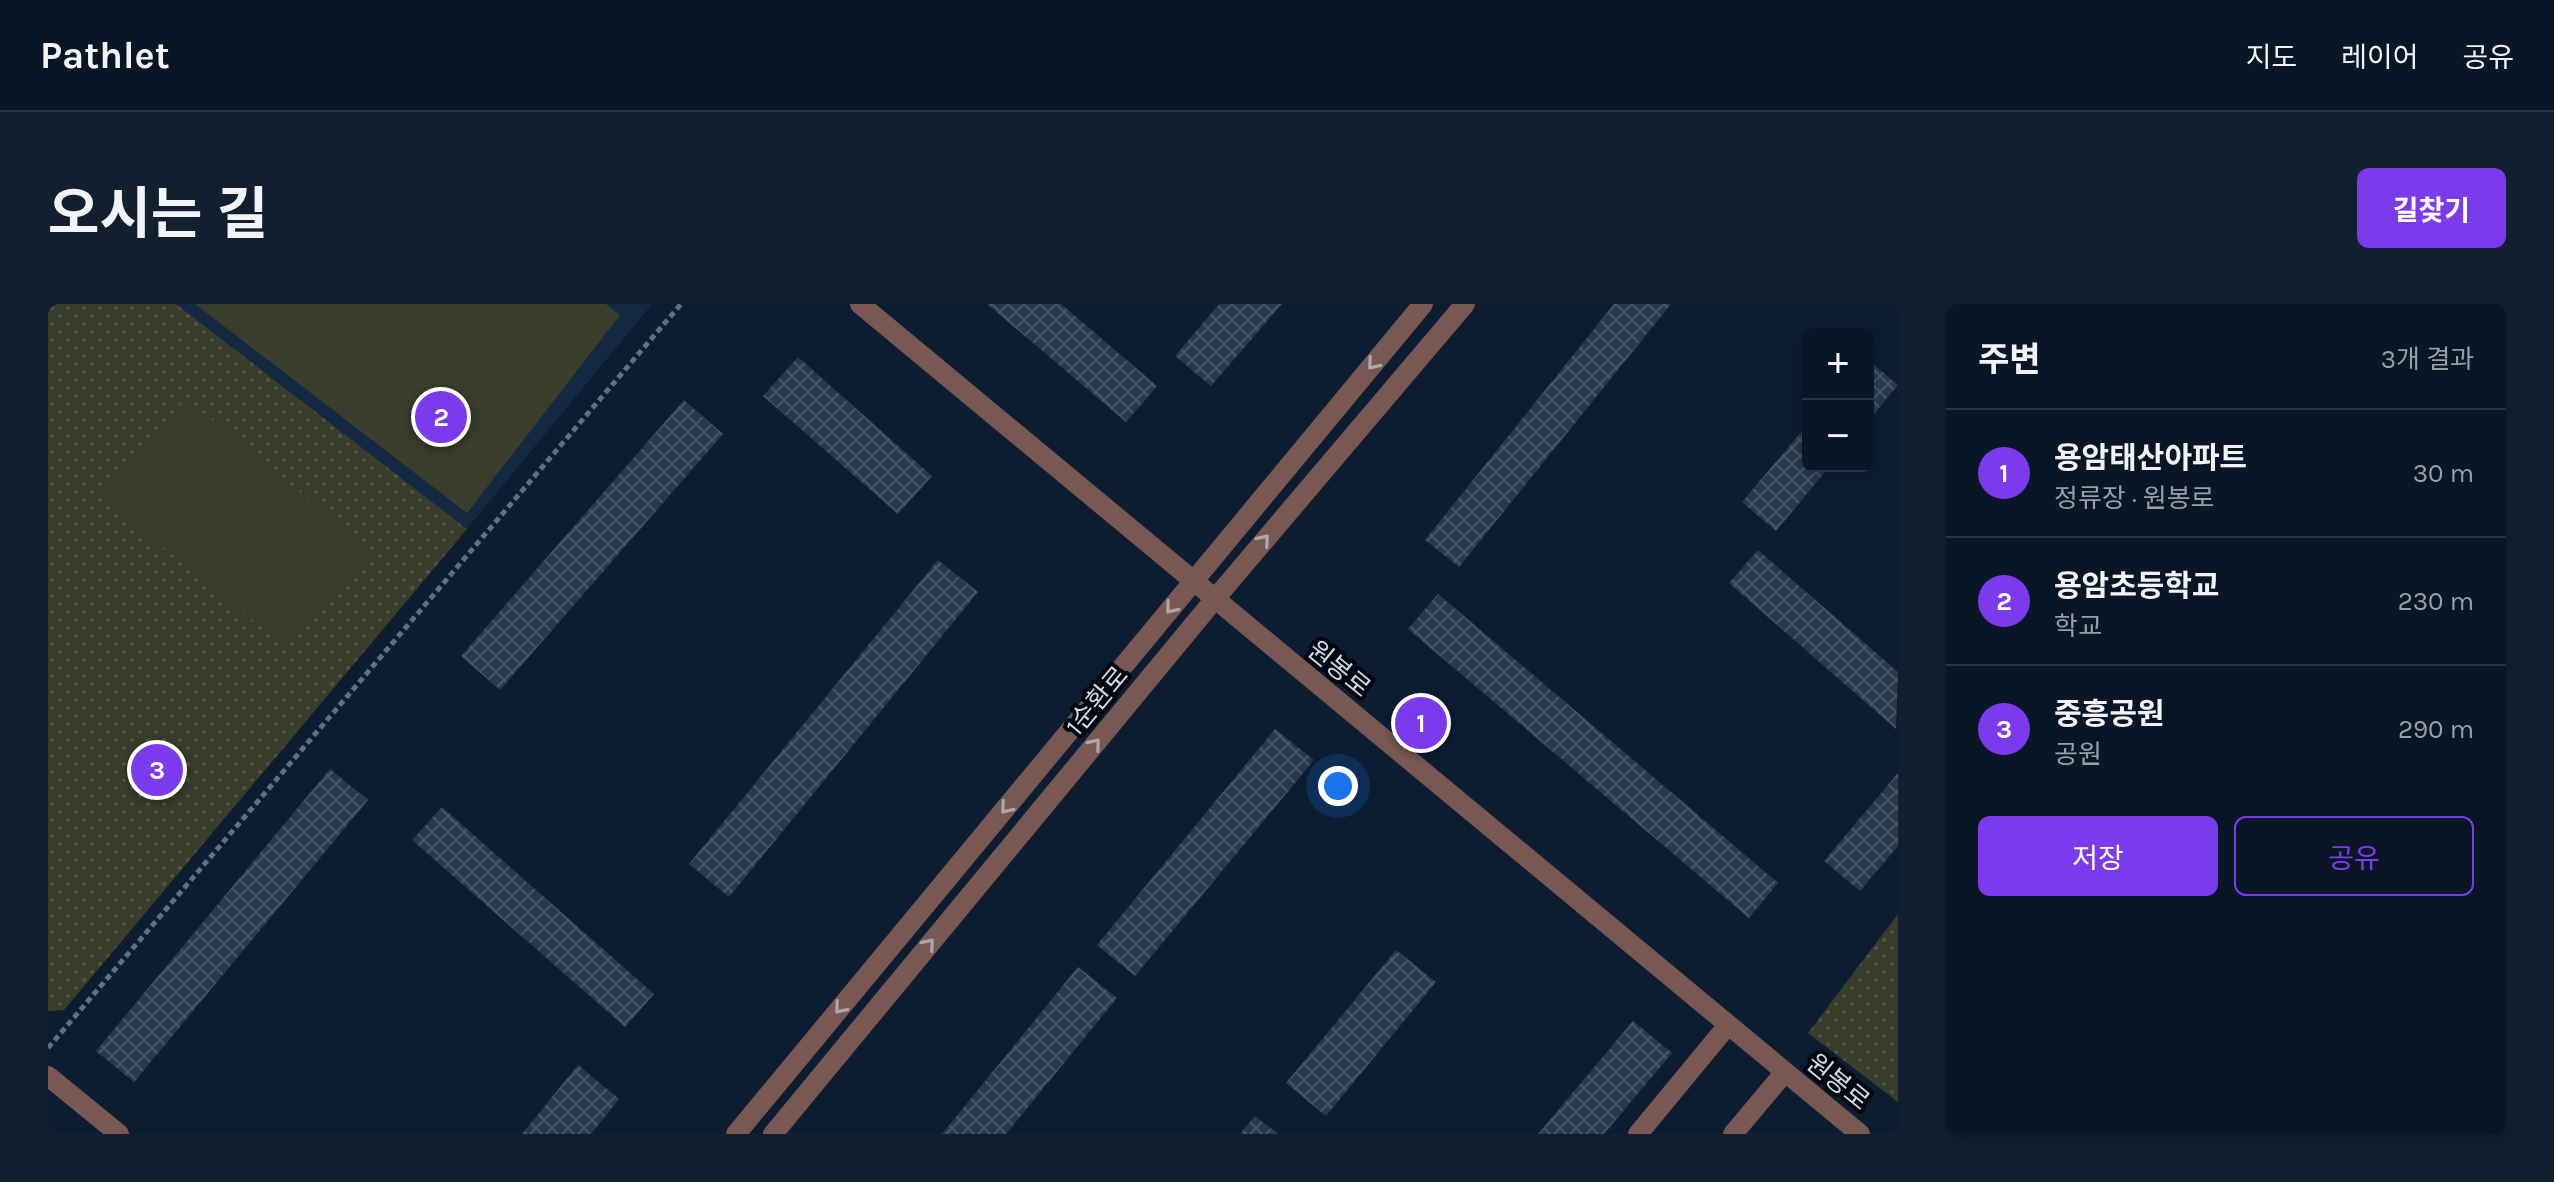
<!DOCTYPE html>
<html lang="ko">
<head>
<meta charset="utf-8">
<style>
  body { margin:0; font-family:Karla,"Noto Sans KR",sans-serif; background:#121f2e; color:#f1f3f6 }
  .controls { position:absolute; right:24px; top:24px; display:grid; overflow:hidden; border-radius:12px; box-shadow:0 4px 12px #0003 }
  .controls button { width:72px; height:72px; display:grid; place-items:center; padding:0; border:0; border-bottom:2px solid #293543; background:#091626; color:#f1f3f6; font:40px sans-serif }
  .you { position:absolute; left:1290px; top:482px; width:28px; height:28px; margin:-20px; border:6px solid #fff; border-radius:50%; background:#1a73e8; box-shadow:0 0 0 12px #1a73e833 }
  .badge { display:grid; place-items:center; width:52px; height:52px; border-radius:50%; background:#7c3aed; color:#fff; font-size:26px; font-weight:700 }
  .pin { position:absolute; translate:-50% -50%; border:4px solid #fff; box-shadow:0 2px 8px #0006 }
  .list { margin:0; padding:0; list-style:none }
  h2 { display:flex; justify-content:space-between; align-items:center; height:104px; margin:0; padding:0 32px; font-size:34px }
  h2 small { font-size:26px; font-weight:400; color:#999fa7 }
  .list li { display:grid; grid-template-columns:52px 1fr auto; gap:24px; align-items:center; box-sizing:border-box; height:128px; padding:0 32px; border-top:2px solid #293543 }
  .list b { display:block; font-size:30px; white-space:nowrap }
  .list p { margin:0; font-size:26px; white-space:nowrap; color:#999fa7 }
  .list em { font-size:26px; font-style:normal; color:#999fa7 }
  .actions { display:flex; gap:16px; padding:24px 32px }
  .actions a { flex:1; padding:18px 0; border:2px solid #7c3aed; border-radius:12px; text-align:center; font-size:28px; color:#7c3aed }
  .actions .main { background:#7c3aed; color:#fff }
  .map { position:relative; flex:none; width:1850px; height:830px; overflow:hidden; border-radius:12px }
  header { display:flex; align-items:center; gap:48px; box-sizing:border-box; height:112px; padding:0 40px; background:#091626; border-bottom:2px solid #293543 }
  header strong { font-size:38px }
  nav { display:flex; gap:44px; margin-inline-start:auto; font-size:28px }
  .intro { display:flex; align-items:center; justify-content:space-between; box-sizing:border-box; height:192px; padding:0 48px }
  h1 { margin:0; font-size:56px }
  .button { padding:20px 36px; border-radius:12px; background:#7c3aed; color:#fff; font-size:28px; font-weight:700 }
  main { display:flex; gap:48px; padding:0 48px }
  aside { flex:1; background:#091626; border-radius:12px; box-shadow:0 4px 12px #0003 }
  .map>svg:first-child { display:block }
</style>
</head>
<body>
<header>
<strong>Pathlet</strong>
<nav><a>지도</a><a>레이어</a><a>공유</a></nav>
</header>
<div class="intro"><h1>오시는 길</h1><a class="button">길찾기</a></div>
<main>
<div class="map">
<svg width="1850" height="830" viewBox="0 0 1850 830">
  <defs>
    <pattern id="green-dots" width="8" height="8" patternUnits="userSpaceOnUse" patternTransform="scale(2)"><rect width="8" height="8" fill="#3a3d2b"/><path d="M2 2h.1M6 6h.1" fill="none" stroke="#55584a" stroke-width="1.8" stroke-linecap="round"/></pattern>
    <pattern id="building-cross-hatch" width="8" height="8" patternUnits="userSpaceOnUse" patternTransform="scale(2)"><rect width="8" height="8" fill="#28394e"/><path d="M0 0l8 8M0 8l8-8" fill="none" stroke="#465568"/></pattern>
  </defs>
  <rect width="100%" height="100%" fill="#0c1d32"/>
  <!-- built -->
  <path fill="#132942" d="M128 0H604L419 225Z"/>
  <!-- green -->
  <g fill="url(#green-dots)">
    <path d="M0 0H128L419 225 16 706 0 707Z"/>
    <path d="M1850 610V798L1760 729Z"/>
  </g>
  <!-- pitch -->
  <g fill="#3a3d2b">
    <path d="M147 0H558L572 11 419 209Z"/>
    <path d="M138 94 323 247 237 342 52 193Z"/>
  </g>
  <!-- building -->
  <g fill="url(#building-cross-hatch)">
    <path d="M939 0H1013L1109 82 1078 118Z"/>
    <path d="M1171 0H1234L1163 82 1127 52Z"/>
    <path d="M1566 0H1623L1411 263 1377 236Z"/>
    <path d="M750 53 884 172 850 210 715 92Z"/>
    <path d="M1820 56 1850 81 1820 117Z"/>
    <path d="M636 96 675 130 452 386 413 352Z"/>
    <path d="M1760 120V162H1782L1728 227 1694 198Z"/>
    <path d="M1710 246 1850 368 1848 425 1681 279Z"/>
    <path d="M890 256 930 288 681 593 641 560Z"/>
    <path d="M1390 290 1730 579 1701 614 1360 325Z"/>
    <path d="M1227 425 1266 456 1087 672 1049 641Z"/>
    <path d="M282 465 320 496 86 778 48 747Z"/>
    <path d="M1850 469V542L1812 587 1776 557Z"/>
    <path d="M394 503 606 690 577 723 364 536Z"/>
    <path d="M1348 646 1388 678 1278 812 1238 779Z"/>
    <path d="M1030 663 1069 694 958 830H894Z"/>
    <path d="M1585 717 1624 749 1556 830H1490Z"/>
    <path d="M530 761 571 795 543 830H474Z"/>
    <path d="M1207 812 1230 830H1192Z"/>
  </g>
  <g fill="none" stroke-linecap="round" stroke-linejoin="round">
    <!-- path -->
    <path stroke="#606f81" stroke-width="5" stroke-dasharray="6 4" stroke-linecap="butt" d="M0 744 633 0"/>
    <!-- minor -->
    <g stroke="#795753" stroke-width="20">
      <path d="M812 0 1812 830"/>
      <path d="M0 772 71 830"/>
      <path d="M688 830 1375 0"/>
      <path d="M725 830 1166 296 1417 0"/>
      <path d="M1590 830 1680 721"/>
      <path d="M1685 830 1737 768"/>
    </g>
  </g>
  <!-- one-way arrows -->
  <defs><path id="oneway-chevron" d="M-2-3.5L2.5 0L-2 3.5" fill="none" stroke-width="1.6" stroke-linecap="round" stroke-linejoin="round" transform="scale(2)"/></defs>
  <g stroke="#ada6ac">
    <use href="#oneway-chevron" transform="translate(1325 60) rotate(130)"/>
    <use href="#oneway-chevron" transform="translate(1216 236) rotate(-50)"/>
    <use href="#oneway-chevron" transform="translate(1123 304) rotate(130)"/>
    <use href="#oneway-chevron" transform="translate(1047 440) rotate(-50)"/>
    <use href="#oneway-chevron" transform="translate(958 504) rotate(130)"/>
    <use href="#oneway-chevron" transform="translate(881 640) rotate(-50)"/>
    <use href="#oneway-chevron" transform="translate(792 704) rotate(130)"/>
  </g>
  <g text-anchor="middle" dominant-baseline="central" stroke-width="8" stroke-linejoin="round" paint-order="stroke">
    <!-- street labels -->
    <g font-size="26" fill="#cfdae8" stroke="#030710">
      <text transform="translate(1291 365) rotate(39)">원봉로</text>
      <text transform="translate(1049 397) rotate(-50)">1순환로</text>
      <text transform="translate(1790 778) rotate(39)">원봉로</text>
    </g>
  </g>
</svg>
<div class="controls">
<button>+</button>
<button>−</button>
</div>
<div class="you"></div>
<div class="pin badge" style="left:1373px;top:419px">1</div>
<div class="pin badge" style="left:393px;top:113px">2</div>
<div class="pin badge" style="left:109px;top:466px">3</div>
</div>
<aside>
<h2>주변<small>3개 결과</small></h2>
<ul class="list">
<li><span class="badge">1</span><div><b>용암태산아파트</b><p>정류장 · 원봉로</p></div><em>30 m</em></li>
<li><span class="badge">2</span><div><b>용암초등학교</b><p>학교</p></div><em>230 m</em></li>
<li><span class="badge">3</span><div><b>중흥공원</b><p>공원</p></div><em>290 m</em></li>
</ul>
<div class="actions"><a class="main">저장</a><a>공유</a></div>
</aside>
</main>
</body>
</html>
